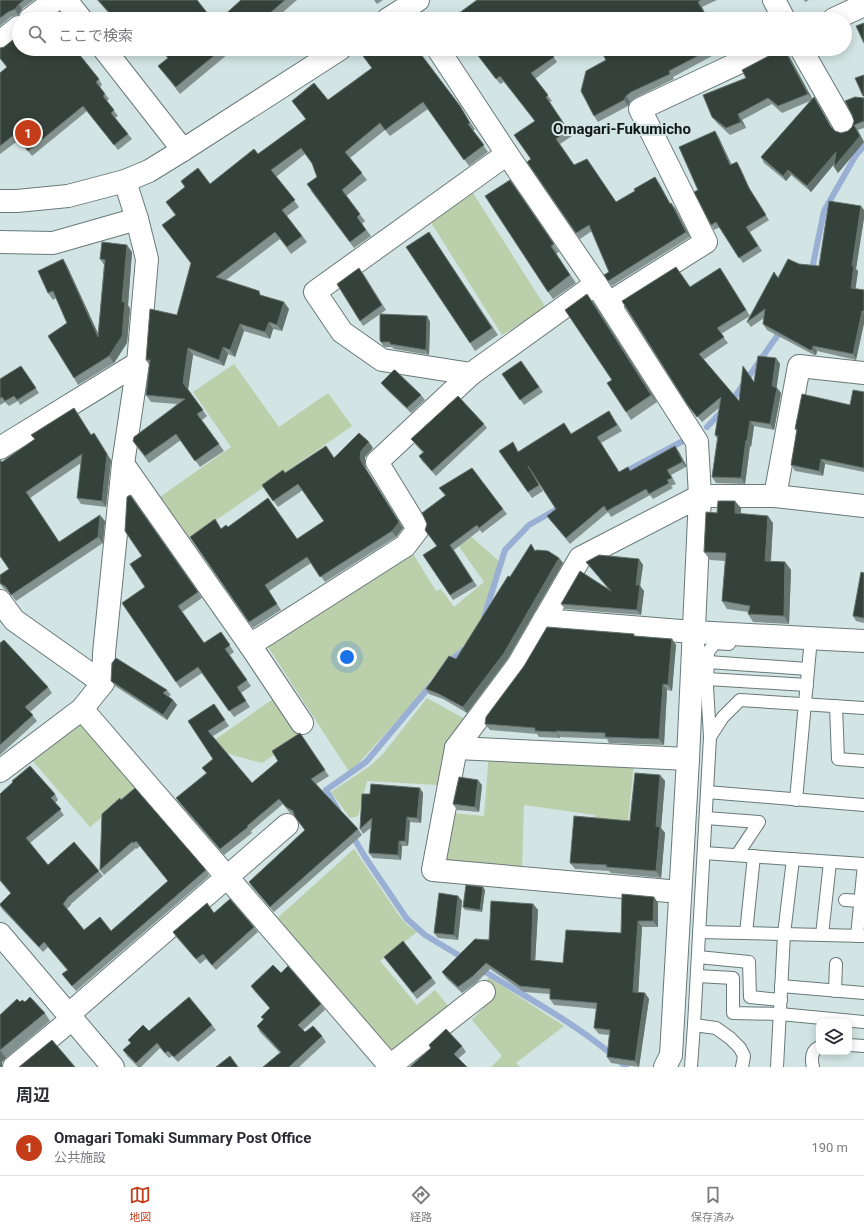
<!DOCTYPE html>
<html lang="ja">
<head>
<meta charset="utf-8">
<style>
  body { margin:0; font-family:Roboto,"Noto Sans JP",sans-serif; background:#f7f7f7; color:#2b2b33 }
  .controls { position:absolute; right:12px; bottom:12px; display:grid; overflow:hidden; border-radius:8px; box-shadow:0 2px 10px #0003 }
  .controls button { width:36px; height:36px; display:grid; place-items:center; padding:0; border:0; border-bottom:1px solid #e1e1e2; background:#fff; color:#2b2b33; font:20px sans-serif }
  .you { position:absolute; left:347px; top:657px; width:14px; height:14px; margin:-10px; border:3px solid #fff; border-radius:50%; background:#1a73e8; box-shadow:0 0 0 6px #1a73e833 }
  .badge { display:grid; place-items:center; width:26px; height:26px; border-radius:50%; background:#c53c19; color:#fff; font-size:13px; font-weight:700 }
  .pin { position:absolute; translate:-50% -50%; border:2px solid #fff; box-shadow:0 1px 4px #0006 }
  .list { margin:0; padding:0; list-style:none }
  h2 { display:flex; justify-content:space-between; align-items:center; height:52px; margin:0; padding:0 16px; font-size:17px }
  h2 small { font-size:13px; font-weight:400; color:#7c7c81 }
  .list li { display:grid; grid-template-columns:26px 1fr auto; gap:12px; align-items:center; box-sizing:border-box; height:56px; padding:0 16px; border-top:1px solid #e1e1e2 }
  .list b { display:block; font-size:15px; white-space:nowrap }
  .list p { margin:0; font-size:13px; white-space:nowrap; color:#7c7c81 }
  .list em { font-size:13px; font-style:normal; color:#7c7c81 }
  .icon { flex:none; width:22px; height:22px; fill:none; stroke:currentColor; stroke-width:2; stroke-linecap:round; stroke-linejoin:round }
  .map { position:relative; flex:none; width:864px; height:1067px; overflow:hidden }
  .search { position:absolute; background:#fff; box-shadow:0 2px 10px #0003; left:12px; right:12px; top:12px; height:44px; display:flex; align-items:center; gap:10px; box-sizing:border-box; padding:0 14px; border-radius:22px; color:#7c7c81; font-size:15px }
  .sheet { height:108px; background:#fff }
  nav { display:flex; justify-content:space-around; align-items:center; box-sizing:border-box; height:56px; border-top:1px solid #e1e1e2; background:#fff; font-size:11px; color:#7c7c81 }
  nav a { display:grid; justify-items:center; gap:2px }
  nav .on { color:#c53c19 }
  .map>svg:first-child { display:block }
</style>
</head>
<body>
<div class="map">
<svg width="864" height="1067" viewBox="0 0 864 1067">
  <rect width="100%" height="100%" fill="#d2e4e3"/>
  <!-- green -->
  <g fill="#bccfab">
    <path d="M473 193 546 308 502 335 430 221Z"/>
    <path d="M234 364 279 427 328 393 352 426 186 541 157 499 231 447 193 392Z"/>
    <path d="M469 535 499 561 479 623 467 642 443 665 410 706 350 773 268 647 412 552 436 591 441 589 454 607 484 582 458 545Z"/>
    <path d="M427 698 465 719 447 747 437 785 367 781 358 816 350 818 331 792 370 766 383 754Z"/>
    <path d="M273 699 300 738 262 763 236 756 206 746Z"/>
    <path d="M84 722 137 787 90 827 31 759 63 731Z"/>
    <path d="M489 753 634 764 628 821 596 820 595 815 524 805 522 869 442 865 453 813 484 816Z"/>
    <path d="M354 849 398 914 406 924 417 932 380 961 417 1005 435 990 449 1007 397 1049 390 1051 273 922Z"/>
    <path d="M489 977 564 1026 516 1063 520 1067H491L502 1056 472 1020 495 995 485 984Z"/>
  </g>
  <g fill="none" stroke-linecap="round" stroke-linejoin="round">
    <!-- stream -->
    <g stroke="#99b0d4" stroke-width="6">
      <path d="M811 274 824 211 856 155 864 146"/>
      <path d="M731 402 782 329"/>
      <path d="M707 427 723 410"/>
      <path d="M623 473 683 441"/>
      <path d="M484 617 505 550 529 525 559 508"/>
      <path d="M447 663 459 654 463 650"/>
      <path d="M338 810 326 790 366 762 431 685"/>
      <path d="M352 835 365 857 407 919 425 935 465 959"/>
      <path d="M479 968C529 999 583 1027 626 1067"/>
    </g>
    <!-- service casing -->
    <g stroke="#697979" stroke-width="14">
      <g id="service">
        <path d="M708 662 808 669"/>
        <path d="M707 679 807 685"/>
        <path d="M836 706 838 759 864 761"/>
        <path d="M710 737 723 717 740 700 864 708"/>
        <path d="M707 792 864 805"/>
        <path d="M796 800 810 649"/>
        <path d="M706 818 759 822 737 855"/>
        <path d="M704 853 864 864 857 936"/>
        <path d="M845 900 860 901"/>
        <path d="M699 932 864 936"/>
        <path d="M746 933 754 856"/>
        <path d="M822 935 830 862"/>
        <path d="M698 957 749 962 750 997 781 1000"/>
        <path d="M697 976 733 978V1013L780 1014 864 1022"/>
        <path d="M781 986 864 993"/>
        <path d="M835 991 836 964"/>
        <path d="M694 1025 716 1028 730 1038 740 1048 744 1056 742 1067"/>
        <path d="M849 1045 864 1046"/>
        <path d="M691 1067 694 1025 710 737 707 687 708 652 715 643 729 644"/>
        <path d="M777 1067 784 934 793 859"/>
        <path d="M813 1067C811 1059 811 1051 819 1047"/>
      </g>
    </g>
    <!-- minor casing -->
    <g stroke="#697979" stroke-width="24">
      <g id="minor">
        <path d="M66 0 81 19"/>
        <path d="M774 0 784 19"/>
        <path d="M30 19 55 0"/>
        <path d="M388 19 418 0"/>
        <path d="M834 19 864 5"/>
        <path d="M0 42 19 27"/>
        <path d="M104 49 183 150"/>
        <path d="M438 49 507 154 596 284 697 442 700 496 688 759 671 1055 665 1067"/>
        <path d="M801 49 845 126"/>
        <path d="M507 154 315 292 342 332 382 360 471 374 596 284"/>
        <path d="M0 242 53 243 137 219"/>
        <path d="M609 303 706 242 640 109 768 49"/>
        <path d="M864 373 799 366 775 496 864 506"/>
        <path d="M0 448 138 363"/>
        <path d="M123 464 250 645 302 723"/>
        <path d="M0 601 14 620 103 683"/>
        <path d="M544 620 693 632 864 641"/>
        <path d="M250 645 405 546 418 529 377 462 471 374"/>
        <path d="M82 709 390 1066 484 992"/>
        <path d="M456 748 688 759"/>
        <path d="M0 771 82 709 103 683 104 653 123 464 138 363 147 259 137 219 125 181 149 171 183 150 340 49"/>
        <path d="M680 892 433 870 456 748 518 665 580 558 700 496H775"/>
        <path d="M0 934 113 1067"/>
        <path d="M68 1015 287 825"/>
        <path d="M14 1067 72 1019"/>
      </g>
    </g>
    <!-- tertiary casing -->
    <g stroke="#697979" stroke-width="24">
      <path id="tertiary" d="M0 201H17L68 196 125 181"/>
    </g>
    <!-- service -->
    <use href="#service" stroke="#fff" stroke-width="12"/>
    <!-- minor -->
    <use href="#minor" stroke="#fff" stroke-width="22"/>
    <!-- tertiary -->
    <use href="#tertiary" stroke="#fff" stroke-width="22"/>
  </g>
  <!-- wall -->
  <g fill="#84928f">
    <path d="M0 0H34L22 9 18 15 11 17 0 26Z"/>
    <path d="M97 0H197L212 19H114Z"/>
    <path d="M241 0H297L275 19H220L241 1Z"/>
    <path d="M374 0H383L377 4Z"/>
    <path d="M477 0H717L702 7 708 19H451Z"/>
    <path d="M804 0H809L805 2Z"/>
    <path d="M0 48 99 79 102 85 100 87 109 99 107 101 118 116 115 118 132 139 118 150 87 111 32 156 19 140 0 154V73L7 67 0 59Z"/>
    <path d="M161 49H234L180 94 158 66 168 58Z"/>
    <path d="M473 49H561L553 56 557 62 535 79 552 101 550 102 572 136 560 144 574 165 616 202 635 191 655 177 659 183 670 203 675 208 690 237 612 286 604 275 609 272 592 231 580 239 527 162 531 159 535 121 504 82 500 84Z"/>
    <path d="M600 49H725L673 77 674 79 635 98 630 102 628 106 598 122 594 116 606 60Z"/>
    <path d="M784 49 788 54 812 99 814 97 832 129 835 131 841 133 848 131 852 127 864 98V128L858 130 864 142 838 173 835 163 811 192 791 175 786 181 764 163 761 157 810 101 782 113 772 104 742 120 746 128 730 135 717 123 712 117 746 78Z"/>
    <path d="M416 56 464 113 475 129 473 131 488 152 469 166 428 109 390 136 385 130 350 158 367 180 346 196 365 221 362 224 371 236 354 248 311 191 317 177 312 164 305 154 276 177 299 207 287 216 307 242 291 254 280 239 226 280 263 296 289 309 282 331 273 329 270 339 244 331 235 357 228 354 224 366 193 355 188 389 207 416 202 420 224 451 200 467 181 440 149 463 133 441 177 404 151 402 146 395 149 365 146 360 177 315 191 263 162 225 175 215 166 202 185 187 181 181 210 184 258 154 306 119 292 101 328 100Z"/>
    <path d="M718 136 731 164 740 167 752 194 769 220 750 232 762 251 743 263 720 227 714 230 711 225 698 190Z"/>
    <path d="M510 180 559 252 556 254 576 283 553 299 548 292Z"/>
    <path d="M864 210V218L856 269 858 271 855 289 864 290V323L856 360 817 351 816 355H814L767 330 763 324 764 318 751 327 747 322 750 316 721 334 728 343 703 360 739 401 754 382 776 358 780 364 776 387 781 393 774 430 754 426 751 447 750 446 745 484 716 483 712 477 717 439 715 435 719 408 702 422 687 404 690 287 720 268 750 316 778 277 799 264 819 266Z"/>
    <path d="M429 232 498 335 475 351 470 343Z"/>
    <path d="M132 252 128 305 130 309 127 343 114 363 78 385 74 378 67 323 56 298 53 300 48 293 63 259 67 266 98 334 104 265 100 259Z"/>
    <path d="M363 273 386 310 363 326 360 321Z"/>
    <path d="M593 302 657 402 631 420 626 412 612 380Z"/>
    <path d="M427 316 430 322 429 355 394 349 392 347H385L383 346 380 340Z"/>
    <path d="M521 361 543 392 524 405 502 374Z"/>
    <path d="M21 366 39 393 20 405 18 401 9 406 5 402 0 405V379Z"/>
    <path d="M381 383 421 395 425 400 411 413 385 388Z"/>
    <path d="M864 392V472L825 464 823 476 795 471 791 465 797 431 795 429 850 405Z"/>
    <path d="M609 411 622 431 601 443 619 472 631 471 675 446 679 452 686 465V467L671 475 676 484 671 486 673 488 653 499 650 495 611 517 608 512 570 544 551 521 547 516 556 509 535 477 543 491 532 498 499 451H519L572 434Z"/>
    <path d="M484 424 487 428 436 476 422 461 419 456 423 453 415 444 411 439Z"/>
    <path d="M91 435 111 460 106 507 81 504 77 498 81 463 30 498 59 542 105 521 103 543 16 601 10 593 4 589 0 584 9 569 2 462Z"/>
    <path d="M373 448 365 457V464L366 469 403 528 396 537 325 582 311 563 269 591 281 610 253 628 190 537 228 527 297 539 324 521 303 490 278 507 262 485 285 473 334 458Z"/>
    <path d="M439 488 503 509 507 514 482 533 480 530 454 550 477 586 453 600 423 555 437 546 425 530 445 496Z"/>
    <path d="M130 495 202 598 182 612 204 643 221 632 234 652 230 655 251 686 241 693 250 707 234 717 202 673 180 688 122 603 145 587 142 556Z"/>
    <path d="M741 508V514L773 523 771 562H785L791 570 789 624 753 622 748 614V612L727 609 722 601 725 561 710 560 704 552 717 513Z"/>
    <path d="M535 551 559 558 563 563 508 658 467 713 443 699 429 694 426 689 456 659 510 577Z"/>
    <path d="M639 559 643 565 640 586 644 591 641 615 565 609 561 604 609 590 586 562Z"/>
    <path d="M864 573V623L856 621 853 616Z"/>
    <path d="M636 636 672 639 676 645 672 691 667 690 664 745 609 743 607 739 560 737V738L539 737 537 734 490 730 485 724Z"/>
    <path d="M0 643 48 687 52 693 30 712 37 721 0 755Z"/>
    <path d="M111 681 167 690 171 695 169 696 173 700 177 705 167 720 115 686Z"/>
    <path d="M214 704 229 726 213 736 252 783 278 761 300 733 329 776 316 784 358 829 362 835 274 912 253 888 249 882 305 831 295 816 290 813 283 804 251 831 252 833 224 855 180 804 176 798 206 773 202 768 213 759 188 721Z"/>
    <path d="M660 775 665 781 661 828 665 833 661 878 611 873 609 871 575 869 570 863 630 821Z"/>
    <path d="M482 785 479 812 457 810 453 804Z"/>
    <path d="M423 793 421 823 410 822 408 846H402L401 860 373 858 369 853 372 827 363 834 360 829 370 794Z"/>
    <path d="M0 794H55L58 800 55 803 64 815 30 843 48 865 99 871 103 876 71 904V905L67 909 84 930 111 931 168 881 140 846 137 849 136 848 104 875 100 870 102 814 206 870 209 876 76 991 62 974 67 970 48 947 43 952 3 910 0 906 11 894 0 881Z"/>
    <path d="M485 890 482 912 465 910 463 907Z"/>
    <path d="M458 896 462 901 458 940 438 938 434 933Z"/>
    <path d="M654 897 658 903V927H642L638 992 645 993 649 999 639 1067 611 1063 607 1057 609 1035 599 1034 594 1028 597 1009 554 1005 550 999V994L524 992 490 969 477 982 462 993 446 978 442 972 489 940 533 904 538 910 535 960 563 963 621 933Z"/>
    <path d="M214 913 254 927 258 932 216 970 206 959 200 964 176 937 173 932Z"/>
    <path d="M384 957 432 978 436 983 417 999Z"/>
    <path d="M281 973 321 1004 325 1010 303 1030 305 1032 322 1036 326 1042 299 1067H263L280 1053 260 1032 257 1026 263 1020 261 1017 270 1008 255 992 251 986Z"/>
    <path d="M20 1002H25L45 1013 50 1021 6 1058 2 1062V1067H0V1015Z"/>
    <path d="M212 1025 216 1030 178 1062 172 1056 169 1058 160 1048 141 1067H138L127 1056 123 1050 131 1043 128 1040 149 1031Z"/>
    <path d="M429 1045 462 1046 466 1052 459 1058 431 1048Z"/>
  </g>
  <!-- shaded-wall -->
  <g fill="#64726d">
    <path d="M698 2 702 7 708 19Z"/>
    <path d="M19 4 22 9 18 15 15 9Z"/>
    <path d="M784 49 788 54 813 100 808 94Z"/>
    <path d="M626 96 630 102 628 106 624 100Z"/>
    <path d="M814 97 817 103 834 133 831 127Z"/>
    <path d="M738 114 742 120 746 128 741 122Z"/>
    <path d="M854 125 864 142 838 173 834 167Z"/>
    <path d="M715 131 718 136 734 170 730 165Z"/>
    <path d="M836 152 840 157 811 192 807 186Z"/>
    <path d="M788 170 791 175 786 181 783 176Z"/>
    <path d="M655 177 659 183 673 209 670 204Z"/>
    <path d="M671 203 675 208 690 237 686 232Z"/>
    <path d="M861 206 864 210V218L856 269 858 271 855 293 851 288 852 266Z"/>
    <path d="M127 245 132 252 128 305 130 309 127 343 114 363 109 356 122 302Z"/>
    <path d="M63 259 67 266 103 344 98 337Z"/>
    <path d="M720 268 724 274 750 316 746 310Z"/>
    <path d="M587 294 593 302 657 402 651 395Z"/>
    <path d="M284 302 289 309 282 331 277 325Z"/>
    <path d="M862 311 864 314V323L856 360 853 354Z"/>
    <path d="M427 316 430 322 429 355 426 350Z"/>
    <path d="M269 322 273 329 270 339 265 332Z"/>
    <path d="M240 324 244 331 235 357 230 350Z"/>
    <path d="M813 346 817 351 816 355 812 350Z"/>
    <path d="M223 347 228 354 224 366 219 360Z"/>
    <path d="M188 348 193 355 188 390 183 383Z"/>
    <path d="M776 358 780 364 776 392 772 386Z"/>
    <path d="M777 388 781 393 774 430 770 424Z"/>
    <path d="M750 421 754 426 751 447 747 441Z"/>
    <path d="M98 439 111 460 106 507 102 501Z"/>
    <path d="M746 440 750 446 745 484 741 478Z"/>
    <path d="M369 442 373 448 365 457V464L366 469 403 528 396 537 392 531 360 458 361 451Z"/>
    <path d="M675 446 679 452 686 465V467L682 462Z"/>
    <path d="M821 459 825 464 823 476 819 471Z"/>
    <path d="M735 501 741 508 740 521 735 513Z"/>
    <path d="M100 515 105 521 103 543 98 537Z"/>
    <path d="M768 516 773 523 770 569 765 561Z"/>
    <path d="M559 558 563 563 508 658 467 713 463 707Z"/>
    <path d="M639 559 643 565 640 586 644 591 641 615 637 610 636 585Z"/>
    <path d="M785 562 791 570 789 624 784 616Z"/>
    <path d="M672 639 676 645 672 691 668 685Z"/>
    <path d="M663 684 667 690 664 745 659 739Z"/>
    <path d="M173 700 177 705 167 720 163 715Z"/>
    <path d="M556 731 560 737V738L556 732Z"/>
    <path d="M660 775 665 781 661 828 665 833 661 878 656 871V826Z"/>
    <path d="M478 780 482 785 479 812 475 807Z"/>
    <path d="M420 788 423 793 421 823 417 818Z"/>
    <path d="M407 817 410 822 408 846 405 841Z"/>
    <path d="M399 841 402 846 401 860 398 855Z"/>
    <path d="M483 887 485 890 482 912 480 910Z"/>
    <path d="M458 896 462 901 458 940 454 935Z"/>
    <path d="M654 897 658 903V927L653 921Z"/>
    <path d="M533 904 538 910 535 965 531 960Z"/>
    <path d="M638 921 642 927 638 998 633 992Z"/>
    <path d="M645 993 649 999 639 1067 635 1061Z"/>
    <path d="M0 1050 6 1058 2 1062V1067H0Z"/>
  </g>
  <!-- building -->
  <g fill="#35413b" stroke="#64726d">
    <path d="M0 0H24L19 4 15 9 8 12 0 18Z"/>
    <path d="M98 0H197L212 19H122L117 13 113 17Z"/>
    <path d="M241 0H285L263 19H220Z"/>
    <path d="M477 0H701L698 2 708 19H451Z"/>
    <path d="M864 23V43L856 26Z"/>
    <path d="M19 35V49H75L99 79 96 82 105 94 103 96 114 110 111 113 128 134 114 145 83 106 28 151 15 134 0 146V73L7 67 0 58V48L4 47Z"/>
    <path d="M161 49H222L176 87 158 66 168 58Z"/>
    <path d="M364 49H410L416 56 420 53 460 106 470 123 468 124 484 145 464 160 423 102 385 130 380 123 345 152 362 173 342 190 360 214 357 217 366 230 350 242 307 184 317 177 312 163 301 148 271 170 295 200 282 210 302 236 287 247 275 232 216 277 259 291 260 295 284 302 277 325 269 322 265 332 240 324 230 350 223 347 219 360 188 348 183 383 203 410 197 414 219 444 195 461 176 434 145 456 133 441 134 437 185 399 146 395 150 360H146L150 309 177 315 191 263 162 225 176 215 166 202 185 187 181 181 198 168 210 184 254 149 258 154 306 119 292 101 314 83 328 100 372 68 360 52Z"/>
    <path d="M473 49H550L549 50 554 57 531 73 548 95 546 97 568 130 556 139 574 165 587 159 616 202 635 191 634 189 655 177 670 204 671 203 686 232 608 281 604 275 609 272 589 225 576 233 527 162 531 159 514 135 535 121 500 76 496 79Z"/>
    <path d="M600 49H711L669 71 670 74 631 92 626 96 624 100 594 116 581 91 586 71 606 60Z"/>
    <path d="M782 49H784L808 94 778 106 768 98 738 114 741 122 726 128 712 117 703 95 746 78 742 70Z"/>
    <path d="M864 75V96H863L855 78Z"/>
    <path d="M814 97 831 127 835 131 841 133 848 131 852 127 854 121 852 115 845 101 855 97 864 98V121L854 125 860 136 834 167 836 152 807 186 788 170 783 176 761 157Z"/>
    <path d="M715 131 730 165 737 162 749 188 766 215 746 227 758 246 739 258 716 222 711 225 694 192 698 190 679 147Z"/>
    <path d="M510 180 554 244 551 246 570 275 548 292 485 196Z"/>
    <path d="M829 201 861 206 852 266H854L851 288 864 290V311H862L853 354 813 346 812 350H810L763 324 765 309 747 322 774 272 778 278 788 259 799 264 819 266Z"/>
    <path d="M429 232 492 328 470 343 406 247Z"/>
    <path d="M102 242 127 245 122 302H125L122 336 109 356 74 378 48 336 67 323 53 291 48 293 38 271 63 259 98 337 105 260 100 259Z"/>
    <path d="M676 267 690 287 720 268 746 310 717 328 724 337 699 354 739 401 743 366 754 382 758 356 776 358 772 386 777 388 770 424 750 421 747 441 746 440 741 478 712 477 718 436 715 435 721 397 697 417 687 404 622 301Z"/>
    <path d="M359 268 382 305 360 321 337 284Z"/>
    <path d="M587 294 651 395 626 412 607 383 612 380 565 310Z"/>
    <path d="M380 314 427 316 426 350 390 344V342H381L380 340Z"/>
    <path d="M521 361 539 387 520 400 502 374Z"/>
    <path d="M21 366 36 388 17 400 14 396 5 401 2 397 0 398V379Z"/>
    <path d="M394 370H395L421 395 407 408 381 383Z"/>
    <path d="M853 390 864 392V468L821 459 819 471 791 465 797 429H795L802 394 850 405Z"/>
    <path d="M458 396 484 424 432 471 419 456 424 452 411 439Z"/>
    <path d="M74 408 91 435 94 433 107 454 102 501 77 498 82 454 26 492 59 542 100 515 98 537 11 595 6 587 0 583V575L9 569 0 556V460L2 462 35 439 31 435Z"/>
    <path d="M609 411 617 425 597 437 619 472 628 467 630 471 675 446 682 460V462L667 470 672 478 667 480 669 483 649 494 646 489 607 511 604 506 566 538 547 516 556 509 528 466 539 485 528 492 499 451 513 442 518 452 564 423 571 434Z"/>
    <path d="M359 433 369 442 361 451 360 458 362 463 399 522 392 531 320 577 307 557 265 585 277 604 249 622 190 537 215 519 221 529 226 525 228 527 268 498 297 539 324 521 298 484 273 501 262 485 283 470 285 473 326 446 334 458Z"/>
    <path d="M472 468 503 509 479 528 477 525 450 545 473 581 450 595 423 555 437 546 425 530 427 524 422 513 446 495 439 488Z"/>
    <path d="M130 495 198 592 178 606 204 643 221 632 230 645 225 649 247 680 237 687 246 701 229 711 198 667 176 682 122 603 145 587 130 564 142 556 125 531 127 497Z"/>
    <path d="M718 501H735V513L768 516 765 561 785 562 784 616 748 614 750 606 722 601 726 553 704 552 706 512 717 513Z"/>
    <path d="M531 544 535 551 537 550 548 551 559 558 504 653 463 707 439 694 426 689 449 656 456 659 508 576 510 577Z"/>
    <path d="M599 555 639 559 636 585H640L637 610 561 604 580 571 611 591 586 562Z"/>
    <path d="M861 572 864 573V618L853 616Z"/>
    <path d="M547 627 634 634V636L672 639 668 685 663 684 659 739 605 737V733L556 731V732L535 731V728L485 724 486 717 524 666Z"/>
    <path d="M4 640 48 687 25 707 33 715 0 745V643Z"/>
    <path d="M116 658 167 690 163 693 173 700 163 715 111 681 112 663Z"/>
    <path d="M214 704 225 720 208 731 252 783 278 761 272 751 300 733 325 770 311 779 358 829 270 907 249 882 305 830 295 817 293 811 286 807 279 799 247 826 248 827 220 849 176 798 207 773 202 768 213 759 188 721Z"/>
    <path d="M30 766 55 794 51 798 61 809 26 838 48 865 74 842 99 871 67 898V899L63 904 84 930 100 917 111 931 168 881 136 841 134 843 132 842 100 870 102 814 120 798 121 800 135 788 206 870 72 986 62 974 68 970 44 942 39 947 0 905V904L11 893 0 880V794L13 782 12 781Z"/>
    <path d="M635 773 660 775 656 826 660 827 656 871 606 867 607 865 570 863 574 816 630 821Z"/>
    <path d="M459 777 478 780 475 807 453 804Z"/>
    <path d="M371 784 420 788 417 818 407 817 405 841H399L398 855 369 853 372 818 360 829 362 794H370Z"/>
    <path d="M466 885 483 887 480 910 463 907Z"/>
    <path d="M439 893 458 896 454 935 434 933Z"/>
    <path d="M622 894 654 897 653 921H638L633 992 645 993 635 1061 607 1057 610 1030 594 1028 597 1003 550 999V989L520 986 486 963 473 976 458 987 442 972 475 939 489 940 491 901 533 904 531 960 563 963 566 930 621 933Z"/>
    <path d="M230 899 254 927 212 965 203 954 196 959 173 932 207 903 214 913Z"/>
    <path d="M403 941 432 978 413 993 384 957Z"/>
    <path d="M273 965 281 973 288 966 321 1004 298 1025 305 1032 313 1026 322 1036 289 1067H263L281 1052 257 1026 264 1019 261 1017 270 1008 251 986Z"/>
    <path d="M30 997 45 1013 0 1050V1015L17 999 20 1002 22 1000 25 1002Z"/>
    <path d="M189 997 212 1025 174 1057 168 1051 165 1053 157 1043 136 1063 123 1050 131 1043 128 1040 143 1025 149 1031Z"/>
    <path d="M446 1029 462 1046 454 1054 467 1067H410L431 1048 429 1045Z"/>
    <path d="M52 1040 75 1067H19Z"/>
    <path d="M230 1056 238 1067H216Z"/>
  </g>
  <g text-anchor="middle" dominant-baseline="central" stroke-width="4" stroke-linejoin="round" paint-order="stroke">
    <!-- neighbourhood labels -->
    <g font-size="15" font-weight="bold" fill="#111717" stroke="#d2e4e3">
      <text x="622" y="129">Omagari-Fukumicho</text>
    </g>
  </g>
</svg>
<div class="controls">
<button><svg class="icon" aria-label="layers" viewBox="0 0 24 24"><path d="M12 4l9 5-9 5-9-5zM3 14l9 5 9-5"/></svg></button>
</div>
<div class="you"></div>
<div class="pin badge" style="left:28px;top:133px">1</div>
<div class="search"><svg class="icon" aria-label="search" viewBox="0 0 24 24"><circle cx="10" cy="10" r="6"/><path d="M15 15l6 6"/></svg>ここで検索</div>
</div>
<section class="sheet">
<h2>周辺<small></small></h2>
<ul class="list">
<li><span class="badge">1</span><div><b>Omagari Tomaki Summary Post Office</b><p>公共施設</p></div><em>190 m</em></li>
</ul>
</section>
<nav>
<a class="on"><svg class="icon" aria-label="map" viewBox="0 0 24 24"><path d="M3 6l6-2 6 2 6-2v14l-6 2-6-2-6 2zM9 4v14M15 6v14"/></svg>地図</a>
<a><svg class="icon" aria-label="directions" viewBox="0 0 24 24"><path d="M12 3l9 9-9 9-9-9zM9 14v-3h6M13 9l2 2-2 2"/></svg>経路</a>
<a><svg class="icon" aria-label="saved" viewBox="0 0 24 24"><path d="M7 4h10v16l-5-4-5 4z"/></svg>保存済み</a>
</nav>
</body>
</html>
